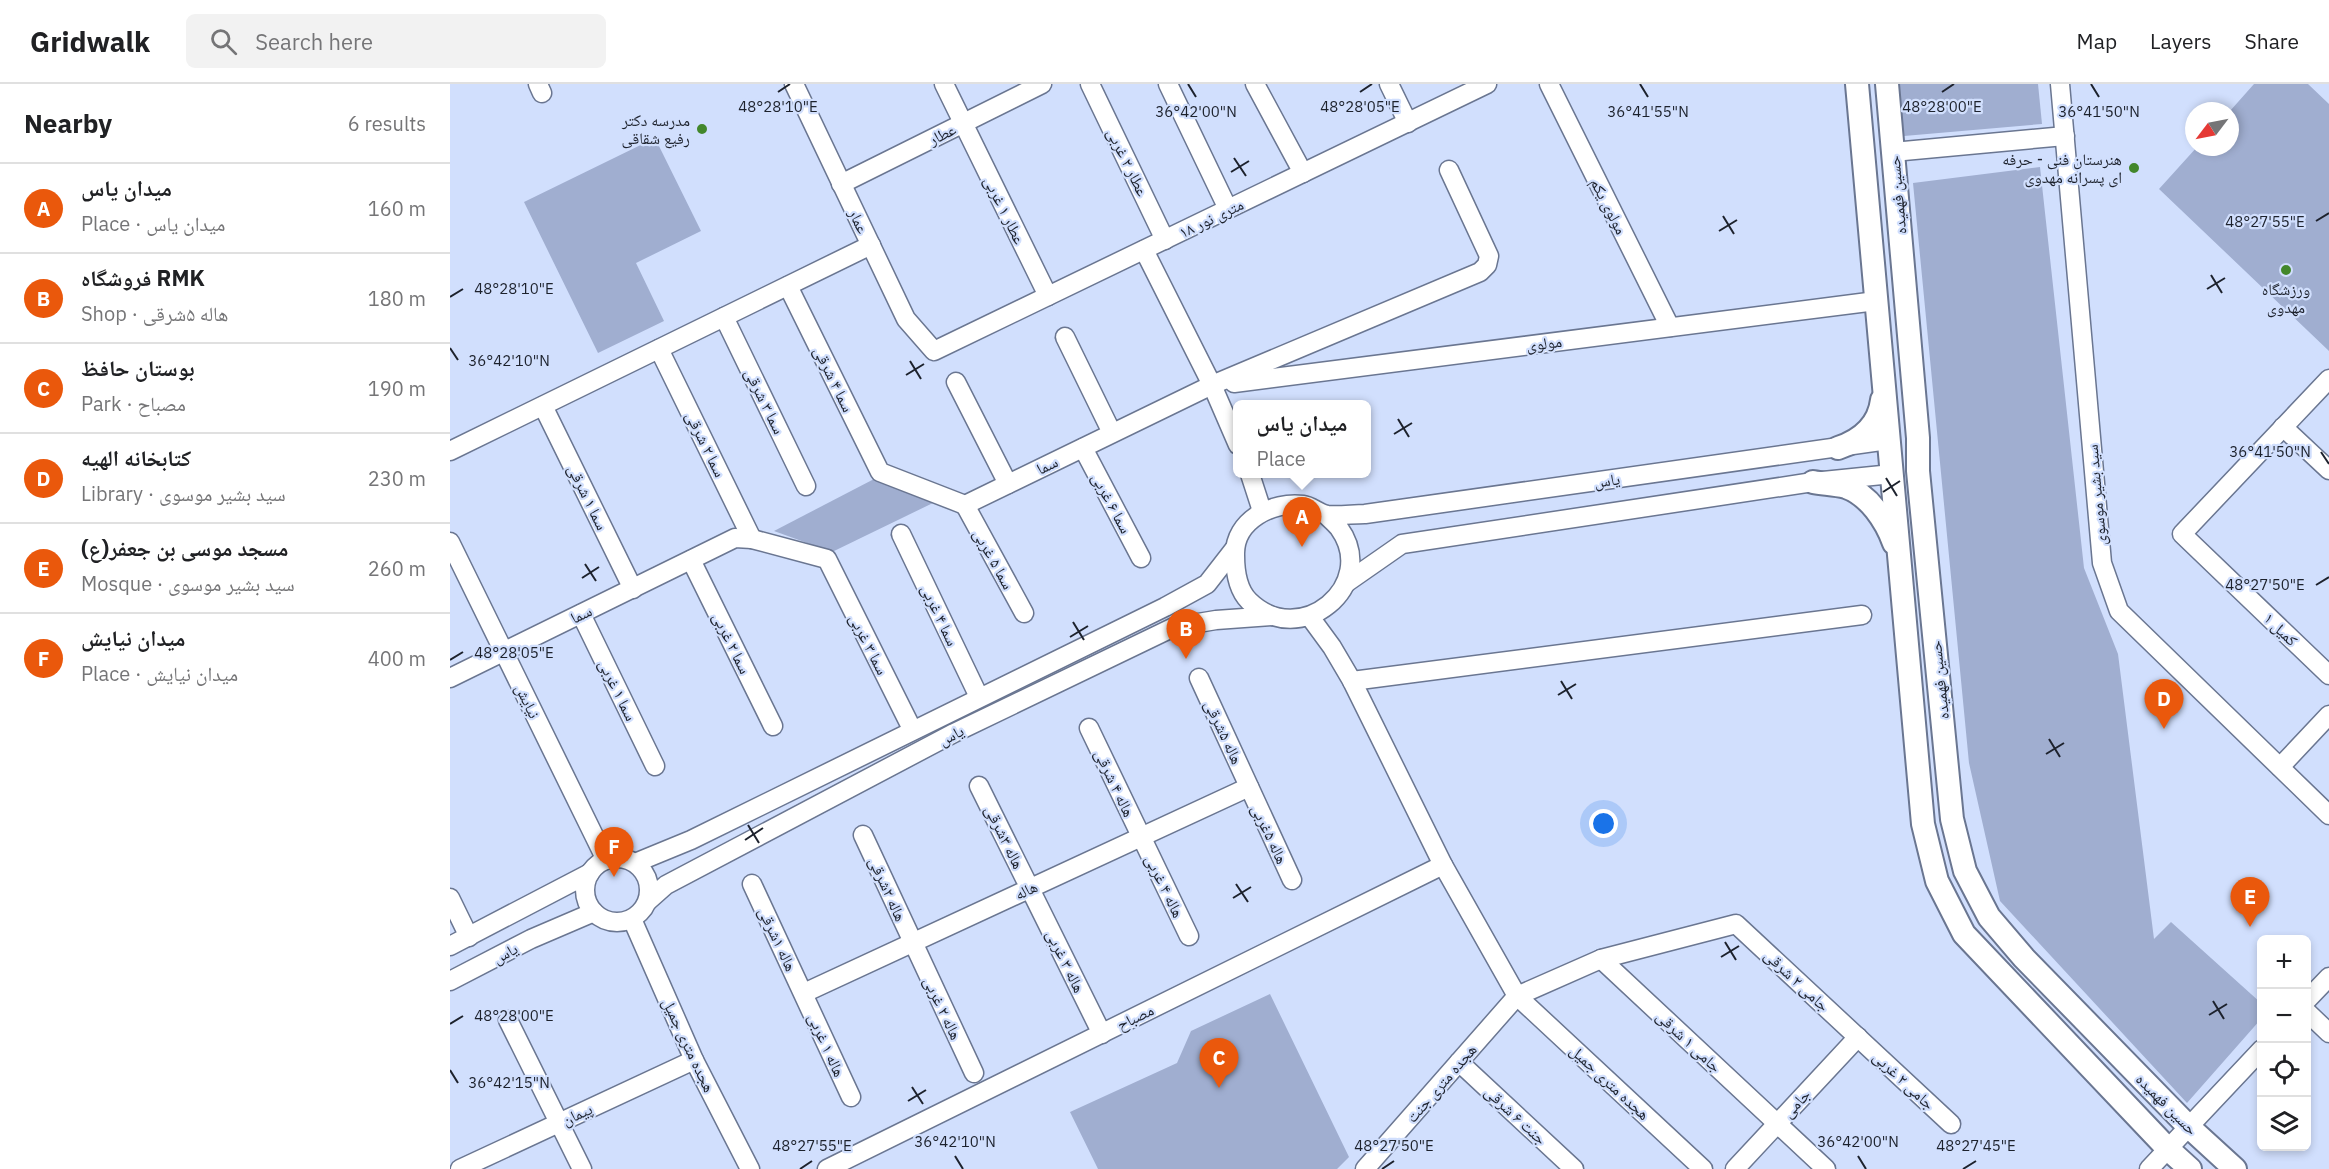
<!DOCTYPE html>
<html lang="en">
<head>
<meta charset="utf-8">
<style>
  body { margin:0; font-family:"IBM Plex Sans","Noto Naskh Arabic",sans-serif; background:#f2f2f2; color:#202124 }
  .controls { position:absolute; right:18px; bottom:18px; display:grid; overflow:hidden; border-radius:9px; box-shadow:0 3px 9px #0003 }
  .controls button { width:54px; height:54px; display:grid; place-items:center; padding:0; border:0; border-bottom:2px solid #e0e0e0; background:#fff; color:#202124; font:30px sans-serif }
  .compass { position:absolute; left:1735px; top:18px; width:54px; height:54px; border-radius:50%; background:#fff; box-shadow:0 3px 9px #0003; rotate:238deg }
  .you { position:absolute; left:1154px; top:740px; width:21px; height:21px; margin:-15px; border:4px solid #fff; border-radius:50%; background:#1a73e8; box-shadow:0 0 0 9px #1a73e833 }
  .badge { display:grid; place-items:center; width:39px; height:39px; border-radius:50%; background:#ea580c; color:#fff; font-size:20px; font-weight:700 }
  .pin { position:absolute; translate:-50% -50px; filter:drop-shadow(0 2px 3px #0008) }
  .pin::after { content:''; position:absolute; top:32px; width:21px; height:18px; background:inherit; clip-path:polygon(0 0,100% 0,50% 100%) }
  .popup { position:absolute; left:783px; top:316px; width:138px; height:78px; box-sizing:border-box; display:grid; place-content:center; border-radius:9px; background:#fff; filter:drop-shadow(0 2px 4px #0005); font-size:20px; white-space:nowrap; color:#757577 }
  .popup b { font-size:22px; color:#202124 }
  .popup::after { content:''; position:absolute; left:50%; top:100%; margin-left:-12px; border:12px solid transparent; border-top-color:#fff }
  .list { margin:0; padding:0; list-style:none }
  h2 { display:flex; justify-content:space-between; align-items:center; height:78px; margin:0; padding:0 24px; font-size:26px }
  h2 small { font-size:20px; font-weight:400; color:#757577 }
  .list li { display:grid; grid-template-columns:39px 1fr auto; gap:18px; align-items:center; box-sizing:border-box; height:90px; padding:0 24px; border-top:2px solid #e0e0e0 }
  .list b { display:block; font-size:22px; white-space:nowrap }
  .list p { margin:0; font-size:20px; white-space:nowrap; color:#757577 }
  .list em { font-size:20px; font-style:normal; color:#757577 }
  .icon { flex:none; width:33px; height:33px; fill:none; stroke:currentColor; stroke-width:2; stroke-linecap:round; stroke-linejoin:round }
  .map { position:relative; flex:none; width:1879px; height:1085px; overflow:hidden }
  header { display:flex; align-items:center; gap:36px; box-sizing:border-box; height:84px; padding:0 30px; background:#fff; border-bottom:2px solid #e0e0e0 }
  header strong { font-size:28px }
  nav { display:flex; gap:33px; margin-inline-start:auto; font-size:21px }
  .search { width:420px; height:54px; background:#f2f2f2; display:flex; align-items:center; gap:15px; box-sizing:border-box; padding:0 21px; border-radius:9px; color:#757577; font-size:22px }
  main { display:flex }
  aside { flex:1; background:#fff }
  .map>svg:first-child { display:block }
</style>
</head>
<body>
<header>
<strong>Gridwalk</strong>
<div class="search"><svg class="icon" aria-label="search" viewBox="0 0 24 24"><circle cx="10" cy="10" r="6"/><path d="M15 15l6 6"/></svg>Search here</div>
<nav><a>Map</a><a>Layers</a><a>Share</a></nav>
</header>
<main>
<aside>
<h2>Nearby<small>6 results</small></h2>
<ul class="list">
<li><span class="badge">A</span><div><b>میدان یاس</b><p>Place · میدان یاس</p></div><em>160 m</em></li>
<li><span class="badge">B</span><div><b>فروشگاه RMK</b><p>Shop · هاله ۵شرقی</p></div><em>180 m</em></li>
<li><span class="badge">C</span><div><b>بوستان حافظ</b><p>Park · مصباح</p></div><em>190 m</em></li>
<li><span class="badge">D</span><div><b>کتابخانه الهیه</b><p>Library · سید بشیر موسوی</p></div><em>230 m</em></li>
<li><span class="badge">E</span><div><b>مسجد موسی بن جعفر(ع)</b><p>Mosque · سید بشیر موسوی</p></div><em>260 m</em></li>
<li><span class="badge">F</span><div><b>میدان نیایش</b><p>Place · میدان نیایش</p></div><em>400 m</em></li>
</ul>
</aside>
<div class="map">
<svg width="1879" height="1085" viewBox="0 0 1879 1085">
  <rect width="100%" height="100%" fill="#d1dffd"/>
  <!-- green -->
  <g fill="#a0aed0">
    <path d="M1449 0H1588L1592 40 1454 52Z"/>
    <path d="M1804 0H1858L1879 20V267L1709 105 1747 63H1780V27Z"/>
    <path d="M205 54 251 147 186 179 214 237 148 269 74 118Z"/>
    <path d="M1590 83 1634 484 1668 570 1704 855 1721 838 1811 919V935L1737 1019 1550 817 1519 679 1463 99Z"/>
    <path d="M426 394 485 418 382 468 324 447Z"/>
    <path d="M820 910 899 1073 887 1085H648L620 1028 727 979 741 947Z"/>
  </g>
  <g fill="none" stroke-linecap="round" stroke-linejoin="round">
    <!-- minor casing -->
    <g stroke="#6a7691" stroke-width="21">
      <g id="minor">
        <path d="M88 0 92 9"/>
        <path d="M344 0 456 235 484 267 1037 0"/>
        <path d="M494 0 598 212"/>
        <path d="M640 0 715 156"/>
        <path d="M718 0 778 125"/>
        <path d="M805 0 853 89"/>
        <path d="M939 0 958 39"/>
        <path d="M1099 0 1220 243"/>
        <path d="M1610 0 1652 479 1669 527 1879 731"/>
        <path d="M1443 68 1615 52"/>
        <path d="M391 100 592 0"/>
        <path d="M694 166 762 301 788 361"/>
        <path d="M338 202 430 388 515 421 762 301 1030 188 1037 181 1039 172 999 86"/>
        <path d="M274 233 356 402"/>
        <path d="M615 253 662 349"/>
        <path d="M209 265 302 455"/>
        <path d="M1879 295 1732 450 1879 591"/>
        <path d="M506 298 558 400"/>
        <path d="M784 299 1426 217"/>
        <path d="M93 322 183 505"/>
        <path d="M1833 343 1879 386"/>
        <path d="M633 364 691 474"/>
        <path d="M0 367 421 161"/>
        <path d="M800 390 812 427"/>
        <path d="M515 421 574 529"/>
        <path d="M876 431C880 435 885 439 889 444 930 501 850 567 799 517 787 505 785 487 785 471 784 436 823 417 853 421 862 422 869 430 878 431 890 432 903 430 915 430L1438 356"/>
        <path d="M451 450 529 613"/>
        <path d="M0 458 156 776"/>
        <path d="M241 476 323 642"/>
        <path d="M896 499 952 460 1363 398 1442 390"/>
        <path d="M131 530 205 682"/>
        <path d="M860 533 882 563 902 597 993 781 1067 912 1253 1085"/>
        <path d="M0 594 285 454 302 455 377 475 462 645"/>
        <path d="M749 594 842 796"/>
        <path d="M902 597 1412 531"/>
        <path d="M639 644 739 852"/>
        <path d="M1830 683 1879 631"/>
        <path d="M529 702 652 950"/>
        <path d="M413 751 524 989"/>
        <circle cx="167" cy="806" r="32"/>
        <path d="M185 779 241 756 715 523 757 500 785 464"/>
        <path d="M302 800 401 1013"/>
        <path d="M0 814 19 853"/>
        <path d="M198 817 216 801 504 649 724 543 766 536 822 532"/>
        <path d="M182 835 244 976 300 1085"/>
        <path d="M0 862 140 789"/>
        <path d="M1151 875 1376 1085"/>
        <path d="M0 897 81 855 144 828"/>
        <path d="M354 909 799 703"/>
        <path d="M1856 917 1879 893"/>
        <path d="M1856 927 1879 949"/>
        <path d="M58 936 132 1085"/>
        <path d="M1009 978 1124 1085"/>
        <path d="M10 1085 244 976"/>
        <path d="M377 1085 993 781"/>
        <path d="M915 1085 1067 912 1151 875 1286 840 1501 1040"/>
        <path d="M1285 1085 1408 953"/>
        <path d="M1699 1085 1812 965"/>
      </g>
    </g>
    <!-- major casing -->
    <g stroke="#6a7691" stroke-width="26">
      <g id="major">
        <path d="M1407 0 1473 740 1487 797 1514 850 1718 1065 1740 1085"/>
        <path d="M1437 0 1468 354V387L1502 735 1515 787 1539 833 1574 874 1739 1043 1785 1085"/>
        <path d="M1388 364C1412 356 1429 341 1432 316"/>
        <path d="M1363 398C1373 400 1385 400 1396 403 1419 411 1436 437 1444 459"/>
      </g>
    </g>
    <!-- minor -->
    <use href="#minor" stroke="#fff" stroke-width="18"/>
    <!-- major -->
    <use href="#major" stroke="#fff" stroke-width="22"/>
  </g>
  <!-- ticks -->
  <path fill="none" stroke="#1d222d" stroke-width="2" d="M738 0 746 13M1190 0 1198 13M1641 0 1649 13M328 8 340 0M910 8 922 0M1492 8 1504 0M784 74 796 92M781 88 799 77M1273 132 1284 150M1866 137 1879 129M1269 147 1287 136M1761 191 1772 209M1757 205 1775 194M0 213 13 205M0 264 8 276M460 277 471 295M456 291 474 280M948 335 959 353M944 350 962 339M1871 368 1879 380M1436 394 1447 412M1433 408 1450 397M135 480 146 497M132 494 149 483M1866 501 1879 493M623 538 634 556M620 553 638 542M0 576 13 568M1111 597 1122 615M1108 611 1126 600M1599 655 1610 673M1596 670 1614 659M298 741 309 759M295 756 313 744M786 800 798 818M783 814 801 803M1275 858 1286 876M1271 873 1289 862M1763 917 1774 935M1759 931 1777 920M0 940 13 932M0 986 8 999M462 1003 473 1020M458 1017 476 1006M505 1072 513 1085M1408 1072 1416 1085M350 1085 362 1077M932 1085 944 1077M1513 1085 1526 1077"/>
  <!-- markers -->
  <g fill="#42872b" stroke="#d1dffd" stroke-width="2">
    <circle cx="252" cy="45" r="6"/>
    <circle cx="1684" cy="84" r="6"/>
    <circle cx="1836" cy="186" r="6"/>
  </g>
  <g text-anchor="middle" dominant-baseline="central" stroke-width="4.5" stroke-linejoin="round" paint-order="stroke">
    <!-- poi labels -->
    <g font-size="16" fill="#1d222d" stroke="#d1dffd" text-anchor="end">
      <text x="240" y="36">مدرسه دکتر<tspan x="240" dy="18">رفیع شقاقی</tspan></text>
      <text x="1672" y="75">هنرستان فنی - حرفه<tspan x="1672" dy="18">ای پسرانه مهدوی</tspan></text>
      <text x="1836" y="205" text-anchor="middle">ورزشگاه<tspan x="1836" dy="18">مهدوی</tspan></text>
    </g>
    <!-- street labels -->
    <g font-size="16" fill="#1d222d" stroke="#d1dffd">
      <text transform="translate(492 50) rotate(-26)">عطار</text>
      <text transform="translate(678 78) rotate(64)">عطار ۲ غربی</text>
      <text transform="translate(1447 111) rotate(-95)">حسین فهمیده</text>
      <text transform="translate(1159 122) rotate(63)">مولوی یکم</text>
      <text transform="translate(555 126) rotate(64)">عطار ۱ غربی</text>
      <text transform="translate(761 134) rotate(-26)">۱۸ متری نور</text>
      <text transform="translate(409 137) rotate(65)">عمار</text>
      <text transform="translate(1094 259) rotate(-7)">مولوی</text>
      <text transform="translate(384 295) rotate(64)">سما ۴ شرقی</text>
      <text transform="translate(315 317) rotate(64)">سما ۳ شرقی</text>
      <text transform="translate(256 360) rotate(64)">سما ۲ شرقی</text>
      <text transform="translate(597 381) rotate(-26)">سما</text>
      <text transform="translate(1157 396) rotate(-8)">یاس</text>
      <text transform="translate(1646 411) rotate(-95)">سید بشیر موسوی</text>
      <text transform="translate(138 413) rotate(64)">سما ۱ شرقی</text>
      <text transform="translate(662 419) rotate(62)">سما ۶ غربی</text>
      <text transform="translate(544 475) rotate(61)">سما ۵ غربی</text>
      <text transform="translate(131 530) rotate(-26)">سما</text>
      <text transform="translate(490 531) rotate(65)">سما ۴ غربی</text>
      <text transform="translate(1831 545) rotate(44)">کمیل ۱</text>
      <text transform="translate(282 559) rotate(64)">سما ۲ غربی</text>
      <text transform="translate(419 560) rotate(63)">سما ۳ غربی</text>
      <text transform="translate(1489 596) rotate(-96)">حسین فهمیده</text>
      <text transform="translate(168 606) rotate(64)">سما ۱ غربی</text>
      <text transform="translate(78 617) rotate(64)">نیایش</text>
      <text transform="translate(774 648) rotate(65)">هاله ۵شرقی</text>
      <text transform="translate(501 651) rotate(-27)">یاس</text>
      <text transform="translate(665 699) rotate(65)">هاله ۴ شرقی</text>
      <text transform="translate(820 750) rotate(65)">هاله ۵غربی</text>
      <text transform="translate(555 753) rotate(64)">هاله ۳شرقی</text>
      <text transform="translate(715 802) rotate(64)">هاله ۴ غربی</text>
      <text transform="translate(438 805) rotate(66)">هاله ۲شرقی</text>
      <text transform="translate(576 806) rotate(-25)">هاله</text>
      <text transform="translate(328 855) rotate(65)">هاله ۱شرقی</text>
      <text transform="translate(55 869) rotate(-28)">یاس</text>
      <text transform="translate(616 877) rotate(64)">هاله ۳ غربی</text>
      <text transform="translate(1347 896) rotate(43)">جامی ۲ شرقی</text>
      <text transform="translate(493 924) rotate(65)">هاله ۲ غربی</text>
      <text transform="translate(685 933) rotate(-26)">مصباح</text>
      <text transform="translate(1239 957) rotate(43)">جامی ۱ شرقی</text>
      <text transform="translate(239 961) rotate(65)">هجده متری جمیل</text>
      <text transform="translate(377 961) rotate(66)">هاله ۱ غربی</text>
      <text transform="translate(1454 996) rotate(43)">جامی ۲ غربی</text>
      <text transform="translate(1160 998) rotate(43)">هجده متری جمیل</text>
      <text transform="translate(991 999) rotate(-49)">هجده متری جنت</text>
      <text transform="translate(1346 1019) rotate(-47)">جامی</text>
      <text transform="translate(1717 1020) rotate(45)">حسین فهمیده</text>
      <text transform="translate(127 1030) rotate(-25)">پیمان</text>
      <text transform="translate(1066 1031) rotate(43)">جنت ۶ شرقی</text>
    </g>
  </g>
  <g font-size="15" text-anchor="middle" fill="#1d222d" stroke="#d1dffd" stroke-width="4.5" stroke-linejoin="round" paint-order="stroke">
    <text x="328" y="28">48°28'10"E</text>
    <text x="910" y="28">48°28'05"E</text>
    <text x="1492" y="28">48°28'00"E</text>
    <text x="746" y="33">36°42'00"N</text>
    <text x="1198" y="33">36°41'55"N</text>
    <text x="1649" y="33">36°41'50"N</text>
    <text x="1815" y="143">48°27'55"E</text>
    <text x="64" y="210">48°28'10"E</text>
    <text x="59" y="282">36°42'10"N</text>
    <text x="1820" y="373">36°41'50"N</text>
    <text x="1815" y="506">48°27'50"E</text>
    <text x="64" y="574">48°28'05"E</text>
    <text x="64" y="937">48°28'00"E</text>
    <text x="59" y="1004">36°42'15"N</text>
    <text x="505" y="1063">36°42'10"N</text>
    <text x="1408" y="1063">36°42'00"N</text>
    <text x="362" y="1067">48°27'55"E</text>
    <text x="944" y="1067">48°27'50"E</text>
    <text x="1526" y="1067">48°27'45"E</text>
  </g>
</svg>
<div class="controls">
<button>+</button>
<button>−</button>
<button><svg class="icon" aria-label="locate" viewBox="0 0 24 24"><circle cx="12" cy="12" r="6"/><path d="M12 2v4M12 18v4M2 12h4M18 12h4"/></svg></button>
<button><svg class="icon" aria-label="layers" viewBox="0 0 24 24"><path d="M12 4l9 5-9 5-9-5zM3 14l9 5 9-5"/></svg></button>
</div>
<svg class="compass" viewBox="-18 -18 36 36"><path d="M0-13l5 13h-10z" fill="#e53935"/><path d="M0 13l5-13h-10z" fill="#757577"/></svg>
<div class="you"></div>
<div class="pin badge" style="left:852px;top:463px">A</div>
<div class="popup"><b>میدان یاس</b>Place</div>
<div class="pin badge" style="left:736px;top:575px">B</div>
<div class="pin badge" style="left:769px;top:1004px">C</div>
<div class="pin badge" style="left:1714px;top:645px">D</div>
<div class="pin badge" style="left:1800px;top:843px">E</div>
<div class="pin badge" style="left:164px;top:793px">F</div>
</div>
</main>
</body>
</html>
